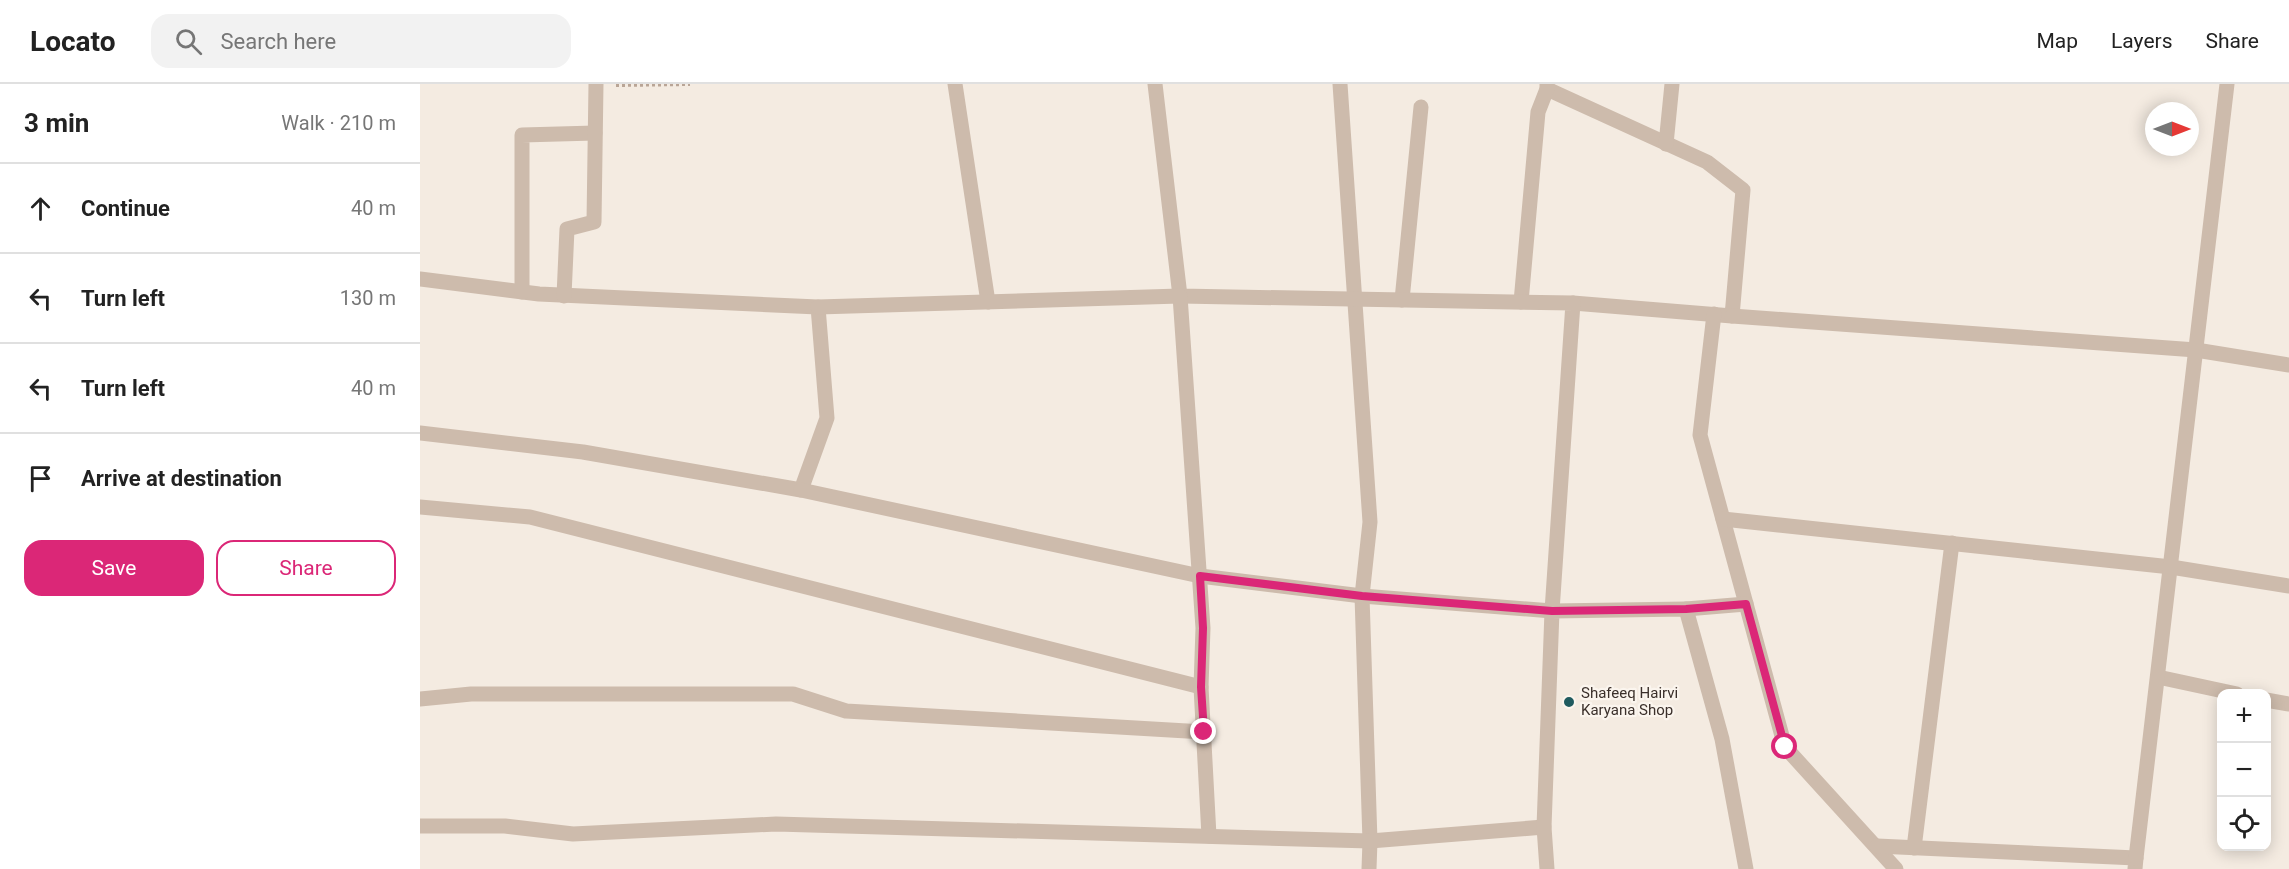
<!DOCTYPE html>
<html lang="en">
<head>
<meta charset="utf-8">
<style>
  body { margin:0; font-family:Roboto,sans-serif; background:#f2f2f2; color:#222 }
  .controls { position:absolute; right:18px; bottom:18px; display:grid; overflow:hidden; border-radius:12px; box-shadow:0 3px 15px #0003 }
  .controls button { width:54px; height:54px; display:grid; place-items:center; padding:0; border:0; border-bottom:2px solid #e0e0e0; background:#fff; color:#222; font:30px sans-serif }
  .compass { position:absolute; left:1725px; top:18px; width:54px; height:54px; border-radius:50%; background:#fff; box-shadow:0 3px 15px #0003; rotate:90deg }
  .stop { position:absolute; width:18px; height:18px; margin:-14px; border:4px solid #db2777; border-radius:50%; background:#fff }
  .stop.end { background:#db2777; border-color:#fff; box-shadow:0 2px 6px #0008 }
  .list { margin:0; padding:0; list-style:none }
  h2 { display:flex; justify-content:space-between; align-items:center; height:78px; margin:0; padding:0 24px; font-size:26px }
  h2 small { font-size:20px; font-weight:400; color:#767676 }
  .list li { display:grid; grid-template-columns:39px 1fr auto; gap:18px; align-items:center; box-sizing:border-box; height:90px; padding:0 24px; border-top:2px solid #e0e0e0 }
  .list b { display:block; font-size:22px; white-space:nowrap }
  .list em { font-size:20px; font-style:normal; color:#767676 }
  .actions { display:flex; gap:12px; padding:18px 24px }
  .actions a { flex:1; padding:14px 0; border:2px solid #db2777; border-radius:18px; text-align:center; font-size:21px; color:#db2777 }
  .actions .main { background:#db2777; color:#fff }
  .icon { flex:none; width:33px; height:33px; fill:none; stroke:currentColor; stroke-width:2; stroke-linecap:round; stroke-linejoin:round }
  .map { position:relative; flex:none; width:1869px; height:785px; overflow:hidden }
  header { display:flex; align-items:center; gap:36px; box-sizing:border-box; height:84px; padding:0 30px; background:#fff; border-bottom:2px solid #e0e0e0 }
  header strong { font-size:28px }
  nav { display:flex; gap:33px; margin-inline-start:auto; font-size:21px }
  .search { width:420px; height:54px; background:#f2f2f2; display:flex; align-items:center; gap:15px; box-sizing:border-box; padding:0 21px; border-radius:18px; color:#767676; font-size:22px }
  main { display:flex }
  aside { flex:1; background:#fff }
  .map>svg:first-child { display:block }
</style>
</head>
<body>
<header>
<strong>Locato</strong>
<div class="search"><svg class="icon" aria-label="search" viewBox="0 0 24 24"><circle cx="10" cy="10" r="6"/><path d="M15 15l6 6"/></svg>Search here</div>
<nav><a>Map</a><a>Layers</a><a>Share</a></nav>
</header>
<main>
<aside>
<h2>3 min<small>Walk · 210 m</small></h2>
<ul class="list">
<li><svg class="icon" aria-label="ahead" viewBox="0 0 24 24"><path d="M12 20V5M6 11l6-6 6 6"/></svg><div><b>Continue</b></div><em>40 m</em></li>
<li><svg class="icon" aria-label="left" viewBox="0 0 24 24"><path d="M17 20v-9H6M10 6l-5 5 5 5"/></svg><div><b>Turn left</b></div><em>130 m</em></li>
<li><svg class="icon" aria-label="left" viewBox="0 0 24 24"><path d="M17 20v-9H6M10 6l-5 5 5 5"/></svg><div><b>Turn left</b></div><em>40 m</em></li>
<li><svg class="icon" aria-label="arrive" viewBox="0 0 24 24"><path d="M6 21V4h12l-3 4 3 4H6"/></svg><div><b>Arrive at destination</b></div></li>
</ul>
<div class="actions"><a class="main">Save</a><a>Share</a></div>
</aside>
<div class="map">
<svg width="1869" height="785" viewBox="0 0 1869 785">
  <rect width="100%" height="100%" fill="#f4ebe1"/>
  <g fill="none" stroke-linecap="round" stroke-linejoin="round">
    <!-- path -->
    <path stroke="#b9a596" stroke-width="4" stroke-dasharray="3 3" stroke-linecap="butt" d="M196 1 270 0"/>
    <!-- street -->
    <g stroke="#cdbbac" stroke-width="15">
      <path d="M535 0 568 218"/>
      <path d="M920 0 950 438 942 512 950 757 949 785"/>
      <path d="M1127 5 1287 78 1323 106 1312 232 1153 219"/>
      <path d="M1246 60 1252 0"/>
      <path d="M0 195 119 210 398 223 407 334 381 406 163 368 0 349"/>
      <path d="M102 208V51L175 49"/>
      <path d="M144 212 147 145 174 138 176 0"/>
      <path d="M982 216 1001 23"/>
      <path d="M1101 218 1118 28 1127 5V0"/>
      <path d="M1294 230 1280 351 1365 663 1476 785"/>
      <path d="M1312 232 1776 266 1869 281"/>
      <path d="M381 406 780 492 942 512 1132 527 1153 219 760 212 735 0"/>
      <path d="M0 423 110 433 781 603 783 544 760 212 398 223"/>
      <path d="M1303 435 1751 483 1869 502"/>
      <path d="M1266 525 1326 520"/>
      <path d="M1738 593 1817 610"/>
      <path d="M781 603 789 752"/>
      <path d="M0 615 51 610H373L426 627 784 648"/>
      <path d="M1846 616 1869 620"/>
      <path d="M0 742H85L153 750 356 740 950 757 1124 743"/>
      <path d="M1457 762 1716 774 1715 785"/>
      <path d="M1494 764 1532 459"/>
      <path d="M1716 774 1807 0"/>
      <path d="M1127 785 1124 743 1132 527 1266 525 1302 655 1326 785"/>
    </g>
  </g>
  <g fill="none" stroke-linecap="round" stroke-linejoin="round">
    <!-- route -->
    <path stroke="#db2777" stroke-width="8" d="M784 648 781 603 783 544 780 492 942 512 1132 527 1266 525 1326 520 1365 663"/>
  </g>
  <!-- markers -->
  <circle fill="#1f5a5e" stroke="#fbf5ee" stroke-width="2" cx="1149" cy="618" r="6"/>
  <g text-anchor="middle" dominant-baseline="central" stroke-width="4.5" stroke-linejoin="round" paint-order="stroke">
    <!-- poi labels -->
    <g font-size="15" fill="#3b302b" stroke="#fbf5ee" text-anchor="start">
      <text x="1161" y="609">Shafeeq Hairvi<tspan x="1161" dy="17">Karyana Shop</tspan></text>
    </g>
  </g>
</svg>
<div class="controls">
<button>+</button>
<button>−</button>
<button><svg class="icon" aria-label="locate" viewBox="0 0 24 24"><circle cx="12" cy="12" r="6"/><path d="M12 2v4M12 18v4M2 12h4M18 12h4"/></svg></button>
</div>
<svg class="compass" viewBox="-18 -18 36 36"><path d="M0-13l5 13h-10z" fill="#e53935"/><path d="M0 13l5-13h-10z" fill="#767676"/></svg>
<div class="stop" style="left:1365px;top:663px"></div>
<div class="stop end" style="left:784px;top:648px"></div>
</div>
</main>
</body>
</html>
